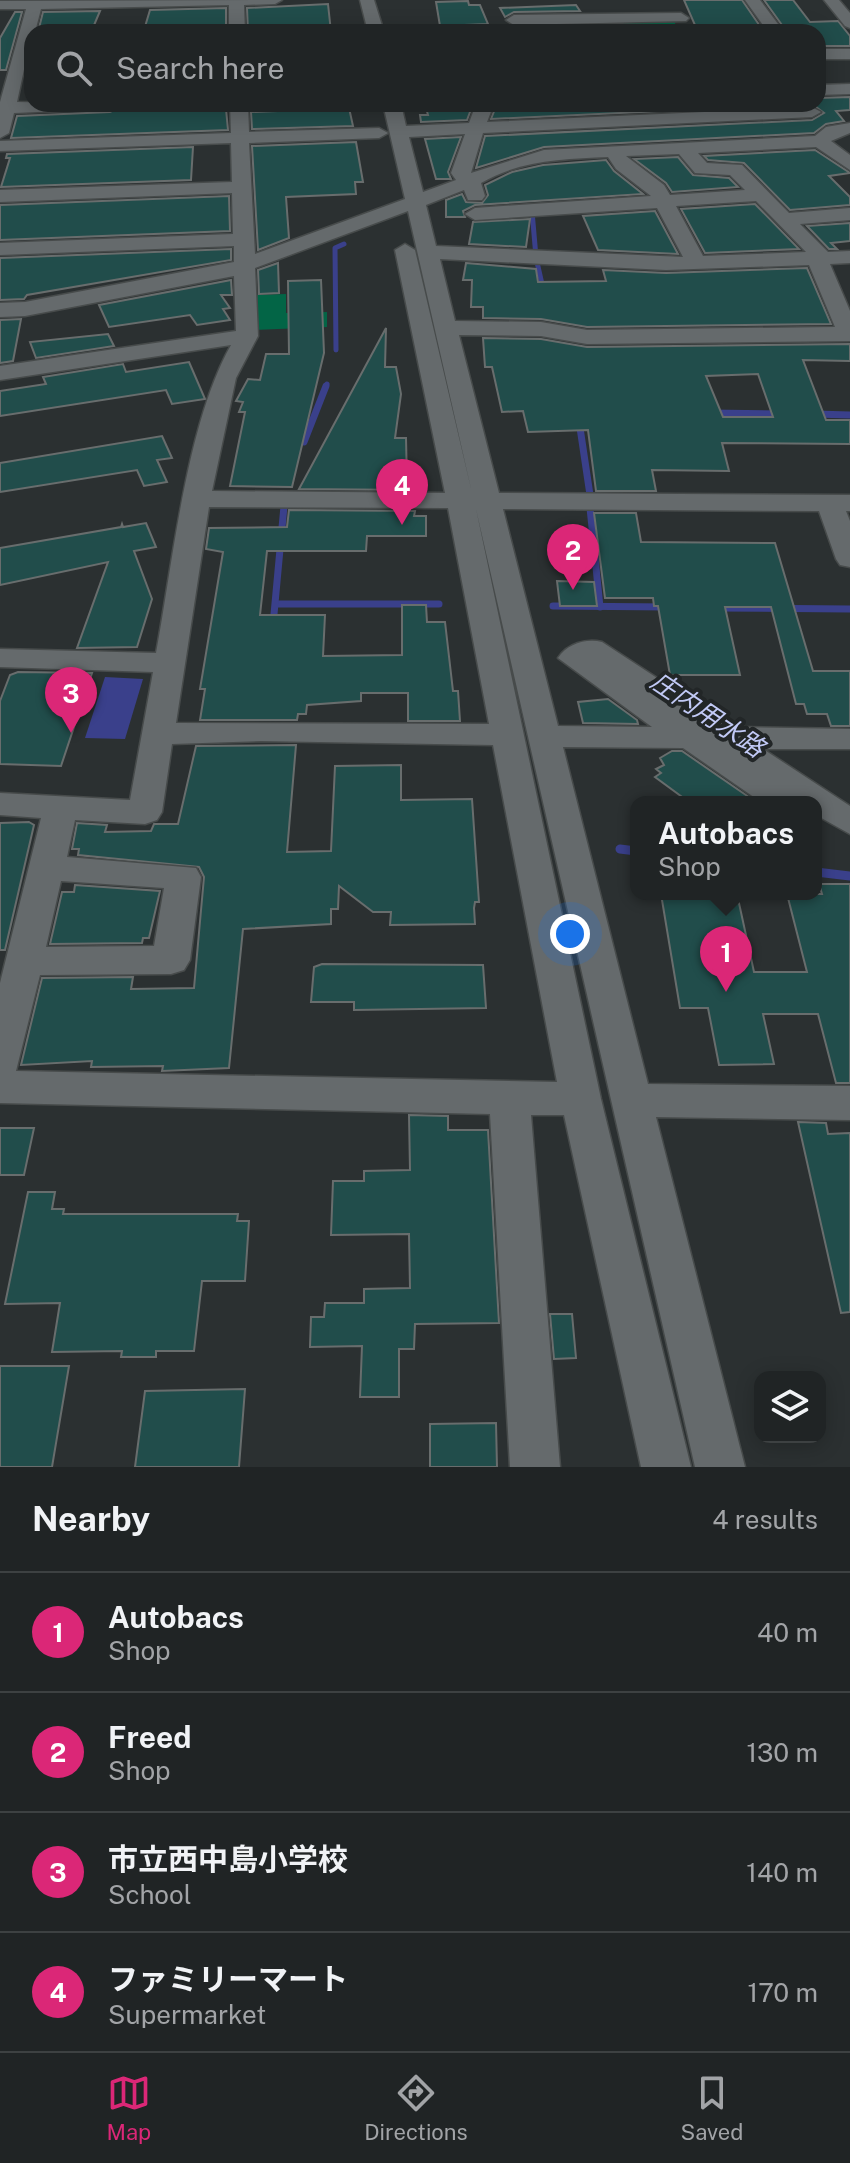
<!DOCTYPE html>
<html lang="en">
<head>
<meta charset="utf-8">
<style>
  body { margin:0; font-family:"Public Sans","Noto Sans JP",sans-serif; background:#282c2d; color:#f1f3f6 }
  .controls { position:absolute; right:24px; bottom:24px; display:grid; overflow:hidden; border-radius:16px; box-shadow:0 4px 20px #0003 }
  .controls button { width:72px; height:72px; display:grid; place-items:center; padding:0; border:0; border-bottom:2px solid #3d4142; background:#202425; color:#f1f3f6; font:40px sans-serif }
  .you { position:absolute; left:570px; top:934px; width:28px; height:28px; margin:-20px; border:6px solid #fff; border-radius:50%; background:#1a73e8; box-shadow:0 0 0 12px #1a73e833 }
  .badge { display:grid; place-items:center; width:52px; height:52px; border-radius:50%; background:#db2777; color:#fff; font-size:26px; font-weight:700 }
  .pin { position:absolute; translate:-50% -66px; filter:drop-shadow(0 2px 4px #0008) }
  .pin::after { content:''; position:absolute; top:42px; width:28px; height:24px; background:inherit; clip-path:polygon(0 0,100% 0,50% 100%) }
  .popup { position:absolute; left:630px; top:796px; width:192px; height:104px; box-sizing:border-box; display:grid; place-content:center; border-radius:16px; background:#202425; filter:drop-shadow(0 2px 6px #0005); font-size:26px; white-space:nowrap; color:#a2a4a7 }
  .popup b { font-size:30px; color:#f1f3f6 }
  .popup::after { content:''; position:absolute; left:50%; top:100%; margin-left:-16px; border:16px solid transparent; border-top-color:#202425 }
  .list { margin:0; padding:0; list-style:none }
  h2 { display:flex; justify-content:space-between; align-items:center; height:104px; margin:0; padding:0 32px; font-size:34px }
  h2 small { font-size:26px; font-weight:400; color:#a2a4a7 }
  .list li { display:grid; grid-template-columns:52px 1fr auto; gap:24px; align-items:center; box-sizing:border-box; height:120px; padding:0 32px; border-top:2px solid #3d4142 }
  .list b { display:block; font-size:30px; white-space:nowrap }
  .list p { margin:0; font-size:26px; white-space:nowrap; color:#a2a4a7 }
  .list em { font-size:26px; font-style:normal; color:#a2a4a7 }
  .icon { flex:none; width:44px; height:44px; fill:none; stroke:currentColor; stroke-width:2; stroke-linecap:round; stroke-linejoin:round }
  .map { position:relative; flex:none; width:850px; height:1467px; overflow:hidden }
  .search { position:absolute; background:#202425; box-shadow:0 4px 20px #0003; left:24px; right:24px; top:24px; height:88px; display:flex; align-items:center; gap:20px; box-sizing:border-box; padding:0 28px; border-radius:24px; color:#a2a4a7; font-size:30px }
  .sheet { height:584px; background:#202425 }
  nav { display:flex; justify-content:space-around; align-items:center; box-sizing:border-box; height:112px; border-top:2px solid #3d4142; background:#202425; font-size:22px; color:#a2a4a7 }
  nav a { display:grid; justify-items:center; gap:4px }
  nav .on { color:#db2777 }
  .map>svg:first-child { display:block }
</style>
</head>
<body>
<div class="map">
<svg width="850" height="1467" viewBox="0 0 850 1467">
  <rect width="100%" height="100%" fill="#2b3031"/>
  <!-- green -->
  <g fill="#036546">
    <path d="M600 21H674L679 32H607Z"/>
    <path d="M286 294V313L327 312V327L253 330 252 295Z"/>
  </g>
  <!-- water -->
  <path fill="#3a408b" d="M105 677 143 679 125 739 85 738Z"/>
  <g fill="none" stroke-linecap="round" stroke-linejoin="round">
    <!-- stream-far2 -->
    <g stroke="#3a408b" stroke-width="5">
      <path d="M532 211 536 257"/>
      <path d="M537 262 544 293"/>
      <path d="M420 267 448 388"/>
      <path d="M336 350 335 248 344 244"/>
      <path d="M325 388 327 384"/>
    </g>
    <!-- stream-far1 -->
    <g stroke="#3a408b" stroke-width="7">
      <path d="M447 386 463 454"/>
      <path d="M711 413 781 414"/>
      <path d="M815 414 850 415"/>
      <path d="M579 421 590 495"/>
      <path d="M304 442 326 386"/>
      <path d="M590 508 600 607"/>
      <path d="M485 549 493 586"/>
      <path d="M276 604H439"/>
      <path d="M553 606 669 607"/>
      <path d="M715 608 850 609"/>
      <path d="M273 625 284 506"/>
    </g>
    <!-- stream -->
    <g stroke="#3a408b" stroke-width="9">
      <path d="M620 849 636 851"/>
      <path d="M816 872 850 876"/>
    </g>
  </g>
  <!-- building -->
  <g fill="#214d4b" stroke="#686d6d" stroke-width="2" fill-rule="evenodd">
    <path d="M684 0H742L764 32H698Z"/>
    <path d="M764 0H793L810 22 838 21 850 36V46H818V32H787Z"/>
    <path d="M468 1 469 5H480L488 24 440 26 436 2Z"/>
    <path d="M328 4 331 32H248L247 8Z"/>
    <path d="M576 5 580 11 514 12 505 17 500 8Z"/>
    <path d="M226 8V32L144 30 150 10Z"/>
    <path d="M100 11 92 30 38 32 43 12Z"/>
    <path d="M15 12H22L6 70H0V38Z"/>
    <path d="M590 26 594 32H514L511 27Z"/>
    <path d="M850 97V110L836 111 844 121 826 124 814 133 544 147 476 168 485 136 812 120 824 113 812 104H818V98Z"/>
    <path d="M425 104H473L467 120 421 122 420 115H428Z"/>
    <path d="M497 104H812L491 119Z"/>
    <path d="M159 105 162 111 226 109 228 130 11 138 17 116 110 112 120 107Z"/>
    <path d="M349 108 353 126 252 129 251 112Z"/>
    <path d="M461 137 448 172 451 179H436L425 139Z"/>
    <path d="M356 142 363 182H355L356 194 286 197 289 238 258 250 252 146Z"/>
    <path d="M193 147 191 180 1 187 10 158H6L7 154Z"/>
    <path d="M815 150 850 173 829 176 850 197V205L790 210 744 163 708 160 704 156Z"/>
    <path d="M678 157 693 175 729 178 738 187 672 192 666 183 634 159Z"/>
    <path d="M606 160 614 171 643 194 475 205 463 211 465 217H446V200L462 194 466 202 482 203 488 195 485 185 512 172 543 165Z"/>
    <path d="M229 196 230 231 0 240V205Z"/>
    <path d="M755 204 799 249 705 253 681 209Z"/>
    <path d="M655 211 678 254 598 250 583 216Z"/>
    <path d="M530 219 526 247 469 244 473 222Z"/>
    <path d="M850 223V241L831 243 837 249H829L807 226Z"/>
    <path d="M231 249V260L27 295 24 299 0 300V258Z"/>
    <path d="M278 263 279 293 259 294 258 270Z"/>
    <path d="M466 263 536 269 538 282 606 281 603 270 666 273 807 268 831 324 587 327 541 319 483 318V307H471L472 280H463Z"/>
    <path d="M231 280 232 295H221L230 308 223 309 230 320 197 325 190 315 109 327 99 305Z"/>
    <path d="M321 280 324 353 292 487 230 486 245 412H239L243 402 236 401 248 379 260 380 266 354H289L288 281Z"/>
    <path d="M21 319 13 361 0 363V320Z"/>
    <path d="M386 328 385 367H396L401 394 395 438H406L407 484H416V490L299 489Z"/>
    <path d="M108 334 114 346 36 358 30 342Z"/>
    <path d="M483 338 541 339 587 347 850 344V361L803 360 826 420H850V444L722 443 729 471 652 470 656 491H596L588 430 528 432 523 411 502 412 492 367H485ZM758 374 773 417H723L706 376Z"/>
    <path d="M189 362 205 399 172 404 166 390 0 416V391L46 384 43 377 123 364 126 372Z"/>
    <path d="M162 436 172 458 157 460 167 482 144 486 137 470 0 492V463Z"/>
    <path d="M289 510 415 511 414 516H426V536H367L366 551H267L260 615H325L323 656 402 655V605H426L427 622H445L453 691H458L460 721H408V693H361V701L307 705 306 714H298L297 720H200L205 689H200L223 552 206 549 209 528 287 527Z"/>
    <path d="M594 513H636L641 542 775 543 813 671H850V726H831L827 714H807L804 704H796L771 607H725L740 675H670L658 606H654L653 598H605Z"/>
    <path d="M146 523 156 547 134 551 152 599 137 647 77 648 108 562 0 585V548L121 527 122 524 123 527Z"/>
    <path d="M557 581 594 582 597 606H560Z"/>
    <path d="M18 672 92 673 61 766 0 764V701L10 675Z"/>
    <path d="M608 699 637 720 638 724 583 723 578 702Z"/>
    <path d="M296 745 287 852 331 851 335 766 401 765V800L472 799 479 902H475L474 908 475 924 390 925 391 912H373L339 886 338 909H331V924L243 929 229 1068 162 1071 163 1066 91 1067 92 1061 21 1065 42 978 133 977 131 989 194 988 204 877 199 867 78 855 79 849H72L77 823 107 825 105 832 151 831 154 824H178L196 746Z"/>
    <path d="M672 751H682L756 802H689L655 777 661 773 656 769 664 765 660 758Z"/>
    <path d="M29 822 34 825 5 950H0V823Z"/>
    <path d="M819 884H850V1083H836L818 1014H763L774 1064 719 1065 708 1008H680L661 894H737L754 972H807L787 894H822Z"/>
    <path d="M75 885 160 891 149 938H143L142 943 50 944 62 892H74Z"/>
    <path d="M322 964 483 965 486 1008 354 1010V1002H311L314 967Z"/>
    <path d="M409 1115 448 1116V1130H488L499 1323 415 1324 414 1349H399V1397H360L362 1346 310 1347 311 1317H324L325 1303H364V1289L410 1288 409 1234 331 1235 333 1181H364V1171L410 1170Z"/>
    <path d="M798 1122 826 1123 828 1134 850 1133V1312L841 1313Z"/>
    <path d="M0 1128H34L24 1175H0Z"/>
    <path d="M28 1192H55L52 1209H64L63 1214H238L237 1221H249L245 1281H202L194 1351H156V1357H121L122 1351 52 1352 60 1303 5 1304Z"/>
    <path d="M550 1314H572L576 1358 554 1359Z"/>
    <path d="M0 1366H69L52 1467H0Z"/>
    <path d="M245 1389 239 1467H135L145 1391Z"/>
    <path d="M496 1423 497 1467H430V1424Z"/>
  </g>
  <g fill="none" stroke-linecap="round" stroke-linejoin="round">
    <!-- minor casing -->
    <g stroke="#474b4b" stroke-width="3">
      <g id="minor">
        <path d="M282 0 275 4 244 5 245 32H229V5L41 9 35 32H32L17 102 119 104 110 109 14 113 9 133 0 138V102L26 9H0V1Z"/>
        <path d="M360 0H374L384 32H368Z"/>
        <path d="M745 0H760L784 32H768Z"/>
        <path d="M824 0H839L850 13V28L845 26Z"/>
        <path d="M681 13 689 18 686 21 514 25 506 20 514 15Z"/>
        <rect x="818" y="49" width="32" height="10"/>
        <path d="M850 84V94L818 95V85Z"/>
        <path d="M230 104H248L249 132 379 128 388 133 379 138 249 143 255 254 405 199 383 104H401L406 126 469 123 476 104H494L487 122 812 107 821 112 812 117 483 133 471 173 544 150 815 136 826 127 850 123V133L831 141 850 155V170L816 147 698 153 707 163 742 165 789 213 850 208V220L800 224 828 252 850 251V263L830 264 850 311V341L587 344 541 336 459 335 499 493 850 495V511H846L850 521V567L840 565 836 559 819 511 503 509 558 726 652 727 558 658C567 644 586 638 602 642L732 727 850 729V749H763L850 806V834L816 815V802H761L683 748 563 747 648 1084 850 1086V1120L656 1117 745 1467H695L476 509 601 1099 691 1467H641L564 1115H531L560 1467H510L490 1114 0 1103V983L41 818 0 815V793L130 800 153 672 0 667V649L156 653C173 562 186 425 231 345L0 380V366L236 331 234 276 25 316 0 317V303L25 302 234 262V246L0 255V243L233 234 232 193 0 202V190L232 182 231 143 0 151V141L231 133ZM465 134 451 173 456 180 423 192 409 137ZM679 154 695 173 730 175 745 190 670 195 664 185 626 156ZM608 157 616 169 651 196 475 208 465 214 475 220 657 208 683 257 436 246 426 205 464 190 468 200H482L485 196 481 183C520 160 564 159 608 157ZM756 201 806 252 703 256 676 206ZM408 211 472 493 415 250 405 244 395 250 445 493 212 491 236 378 258 336 255 268ZM440 259 666 270 809 265 835 327 587 330 541 322 455 321ZM209 507 448 508 489 724 176 723ZM261 741 493 745 557 1082 16 1071 40 975 171 974 184 970 190 960 201 877 196 868 67 857 75 820 145 824 157 820 162 812 172 744ZM61 881 164 888 154 946 46 947Z"/>
      </g>
    </g>
    <!-- minor -->
    <use href="#minor" fill="#656a6c" fill-rule="evenodd"/>
  </g>
  <g text-anchor="middle" dominant-baseline="central" stroke-width="8" stroke-linejoin="round" paint-order="stroke">
    <!-- water labels -->
    <g font-size="26" font-style="italic" fill="#c1c9f5" stroke="#222627">
      <text transform="translate(708 714) rotate(34)">庄内用水路</text>
    </g>
  </g>
</svg>
<div class="controls">
<button><svg class="icon" aria-label="layers" viewBox="0 0 24 24"><path d="M12 4l9 5-9 5-9-5zM3 14l9 5 9-5"/></svg></button>
</div>
<div class="you"></div>
<div class="pin badge" style="left:726px;top:992px">1</div>
<div class="popup"><b>Autobacs</b>Shop</div>
<div class="pin badge" style="left:573px;top:590px">2</div>
<div class="pin badge" style="left:71px;top:733px">3</div>
<div class="pin badge" style="left:402px;top:525px">4</div>
<div class="search"><svg class="icon" aria-label="search" viewBox="0 0 24 24"><circle cx="10" cy="10" r="6"/><path d="M15 15l6 6"/></svg>Search here</div>
</div>
<section class="sheet">
<h2>Nearby<small>4 results</small></h2>
<ul class="list">
<li><span class="badge">1</span><div><b>Autobacs</b><p>Shop</p></div><em>40 m</em></li>
<li><span class="badge">2</span><div><b>Freed</b><p>Shop</p></div><em>130 m</em></li>
<li><span class="badge">3</span><div><b>市立西中島小学校</b><p>School</p></div><em>140 m</em></li>
<li><span class="badge">4</span><div><b>ファミリーマート</b><p>Supermarket</p></div><em>170 m</em></li>
</ul>
</section>
<nav>
<a class="on"><svg class="icon" aria-label="map" viewBox="0 0 24 24"><path d="M3 6l6-2 6 2 6-2v14l-6 2-6-2-6 2zM9 4v14M15 6v14"/></svg>Map</a>
<a><svg class="icon" aria-label="directions" viewBox="0 0 24 24"><path d="M12 3l9 9-9 9-9-9zM9 14v-3h6M13 9l2 2-2 2"/></svg>Directions</a>
<a><svg class="icon" aria-label="saved" viewBox="0 0 24 24"><path d="M7 4h10v16l-5-4-5 4z"/></svg>Saved</a>
</nav>
</body>
</html>
